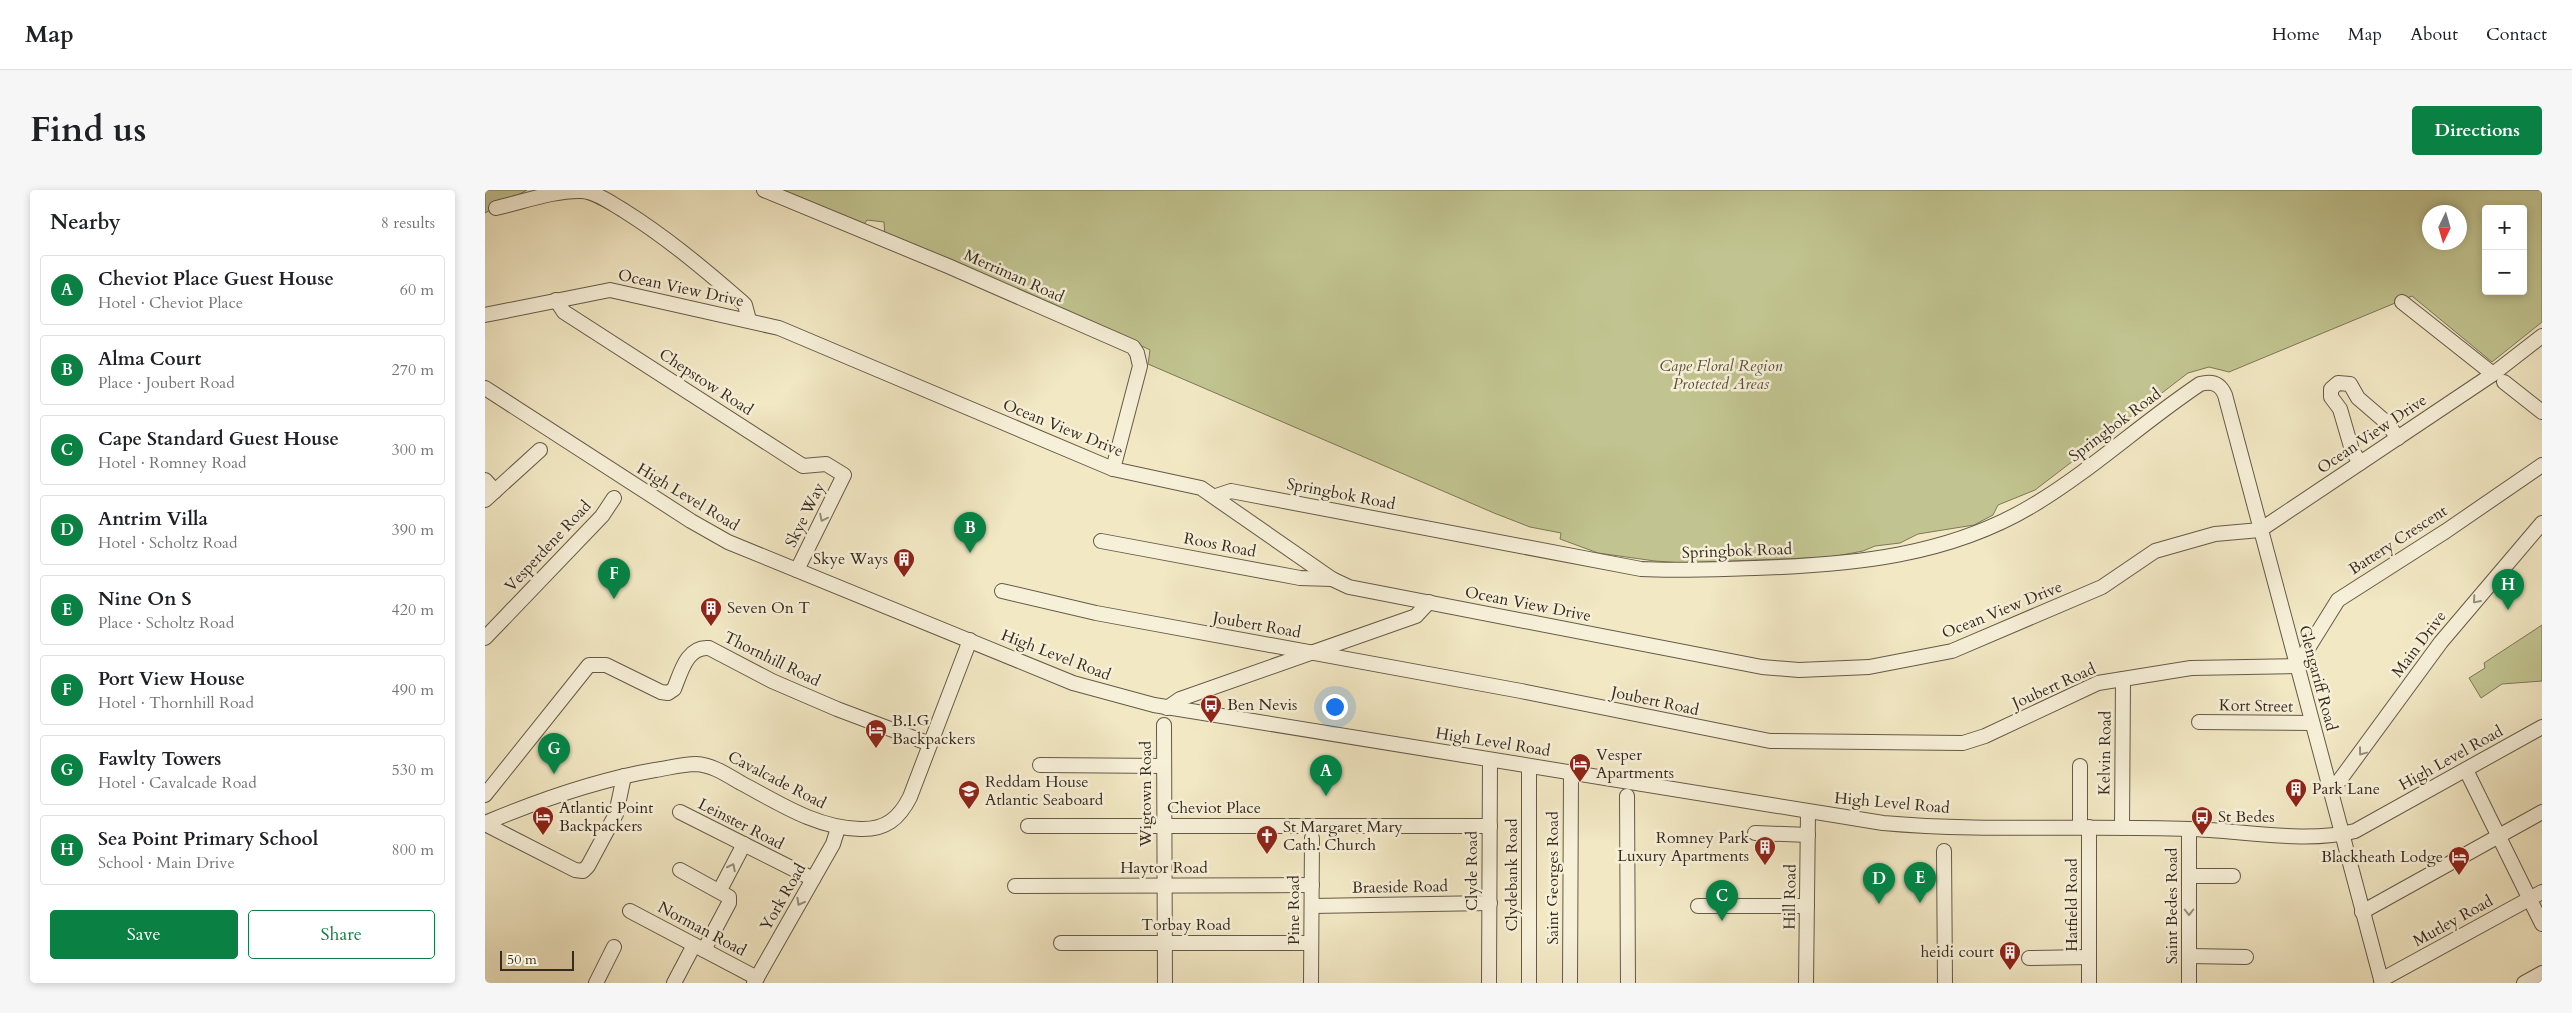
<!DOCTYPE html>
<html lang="en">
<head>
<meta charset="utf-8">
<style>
  body { margin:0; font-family:Cardo,serif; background:#f6f6f6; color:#202124 }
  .controls { position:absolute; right:15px; top:15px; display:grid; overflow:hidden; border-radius:5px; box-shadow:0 2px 8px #0003 }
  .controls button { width:45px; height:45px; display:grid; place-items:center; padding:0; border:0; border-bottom:1px solid #e0e0e0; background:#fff; color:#202124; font:25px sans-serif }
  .compass { position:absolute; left:1937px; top:15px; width:45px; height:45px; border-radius:50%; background:#fff; box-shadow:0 2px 8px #0003; rotate:185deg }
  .scale { position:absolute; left:15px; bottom:12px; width:74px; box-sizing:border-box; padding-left:5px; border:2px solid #362b1e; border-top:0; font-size:14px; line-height:18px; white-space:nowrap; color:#362b1e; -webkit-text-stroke:4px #f7f0d9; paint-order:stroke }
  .you { position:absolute; left:849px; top:516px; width:18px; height:18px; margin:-12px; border:4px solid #fff; border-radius:50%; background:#1a73e8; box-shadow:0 0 0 8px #1a73e833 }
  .badge { display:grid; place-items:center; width:32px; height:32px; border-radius:50%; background:#0b8043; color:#fff; font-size:16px; font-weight:700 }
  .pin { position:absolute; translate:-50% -41px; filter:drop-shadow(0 1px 2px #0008) }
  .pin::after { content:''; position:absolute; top:26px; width:18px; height:15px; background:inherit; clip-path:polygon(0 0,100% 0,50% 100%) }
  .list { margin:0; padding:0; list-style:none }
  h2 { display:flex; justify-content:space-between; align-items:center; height:65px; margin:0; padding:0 20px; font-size:21px }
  h2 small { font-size:16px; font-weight:400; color:#757577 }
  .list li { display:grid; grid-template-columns:32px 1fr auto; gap:15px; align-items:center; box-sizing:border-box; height:70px; margin:0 10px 10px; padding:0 10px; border:1px solid #e0e0e0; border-radius:5px }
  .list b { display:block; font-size:19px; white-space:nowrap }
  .list p { margin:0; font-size:16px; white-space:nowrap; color:#757577 }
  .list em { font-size:16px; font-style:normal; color:#757577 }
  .actions { display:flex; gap:10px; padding:15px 20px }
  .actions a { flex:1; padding:11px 0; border:1px solid #0b8043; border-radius:5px; text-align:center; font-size:18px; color:#0b8043 }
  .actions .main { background:#0b8043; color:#fff }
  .map { position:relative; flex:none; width:2057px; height:793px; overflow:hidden; border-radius:5px }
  header { display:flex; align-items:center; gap:30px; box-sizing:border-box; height:70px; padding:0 25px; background:#fff; border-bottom:1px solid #e0e0e0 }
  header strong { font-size:24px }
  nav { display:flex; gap:28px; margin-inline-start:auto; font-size:18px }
  .intro { display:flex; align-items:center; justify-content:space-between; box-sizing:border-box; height:120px; padding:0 30px }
  h1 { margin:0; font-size:35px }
  .button { padding:12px 22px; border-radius:5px; background:#0b8043; color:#fff; font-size:18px; font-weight:700 }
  main { display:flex; gap:30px; padding:0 30px }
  aside { flex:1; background:#fff; border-radius:5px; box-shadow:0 2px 8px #0003 }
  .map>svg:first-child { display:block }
</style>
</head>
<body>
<header>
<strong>Map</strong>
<nav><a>Home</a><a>Map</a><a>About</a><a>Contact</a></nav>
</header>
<div class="intro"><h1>Find us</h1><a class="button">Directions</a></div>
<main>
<aside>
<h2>Nearby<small>8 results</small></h2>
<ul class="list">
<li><span class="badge">A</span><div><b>Cheviot Place Guest House</b><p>Hotel · Cheviot Place</p></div><em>60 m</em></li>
<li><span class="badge">B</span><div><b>Alma Court</b><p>Place · Joubert Road</p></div><em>270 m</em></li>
<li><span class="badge">C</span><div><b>Cape Standard Guest House</b><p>Hotel · Romney Road</p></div><em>300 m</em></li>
<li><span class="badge">D</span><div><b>Antrim Villa</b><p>Hotel · Scholtz Road</p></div><em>390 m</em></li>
<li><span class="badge">E</span><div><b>Nine On S</b><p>Place · Scholtz Road</p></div><em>420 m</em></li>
<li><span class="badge">F</span><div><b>Port View House</b><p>Hotel · Thornhill Road</p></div><em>490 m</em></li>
<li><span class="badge">G</span><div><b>Fawlty Towers</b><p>Hotel · Cavalcade Road</p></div><em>530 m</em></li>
<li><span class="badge">H</span><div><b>Sea Point Primary School</b><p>School · Main Drive</p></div><em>800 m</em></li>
</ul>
<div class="actions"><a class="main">Save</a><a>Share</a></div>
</aside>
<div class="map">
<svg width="2057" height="793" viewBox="0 0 2057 793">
  <rect width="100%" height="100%" fill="#f2e8c4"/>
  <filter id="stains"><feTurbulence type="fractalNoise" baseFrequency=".004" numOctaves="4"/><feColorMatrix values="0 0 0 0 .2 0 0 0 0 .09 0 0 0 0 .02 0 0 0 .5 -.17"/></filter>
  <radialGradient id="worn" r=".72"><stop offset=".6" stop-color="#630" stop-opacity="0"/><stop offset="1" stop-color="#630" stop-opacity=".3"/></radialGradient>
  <!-- green -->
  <g fill="#c1c490" stroke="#7c7857" fill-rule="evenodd">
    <path d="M0 0H42L0 23Z"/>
    <path d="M289 0H2057V132L2007 172 1927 106 1744 182 1724 177 1703 183 1550 300 1513 315 1508 325 1489 335 1433 344 1415 353 1390 356 1378 361 1346 367 1198 373 1170 371 1113 363 1075 349 1076 343 1045 337 1009 323 663 174 665 160 661 158 468 72 400 48 399 32 382 30 377 37ZM2001 19H2038V101H2001ZM1944 22H1974V52H1944Z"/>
    <path d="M2057 435V491L2017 494 1996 508 1984 488 2000 478 1999 473Z"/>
  </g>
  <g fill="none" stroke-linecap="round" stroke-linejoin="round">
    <!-- minor casing -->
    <g stroke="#655a48" stroke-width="16">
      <g id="minor">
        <path d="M279 0 463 76 648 157 652 163 655 176 628 279"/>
        <path d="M11 18C38 12 69 0 97 1 111 2 126 13 138 20 181 47 218 78 256 111L260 115 264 130"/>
        <path d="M71 110 79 122 318 276 341 274 359 285 312 380"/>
        <path d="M1917 112 2008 184"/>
        <path d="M0 125 125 100 294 138 628 279 716 298 847 389 864 397 1277 477 1314 480 1384 477 1467 461 1617 397 1670 361 1730 344 1775 340 2008 184 2057 146"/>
        <path d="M2019 192 2057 222"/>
        <path d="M0 198 206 331 243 352 588 493 669 515 1398 633C1499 642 1602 635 1704 639 1755 640 1821 654 1870 641L2057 537"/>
        <path d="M1875 273 1867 260 1855 219 1846 207V199L1853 193 1865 194 1873 208 1902 233 1913 248"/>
        <path d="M0 290 10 301"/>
        <path d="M731 306 746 301 1156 379C1194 381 1232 379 1270 378 1367 375 1465 366 1550 314 1608 279 1658 232 1715 194 1726 191 1735 193 1740 205L1897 793"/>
        <path d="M0 310 55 260"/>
        <path d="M616 351 815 388 847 389"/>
        <path d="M517 401 611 423 1036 501 1285 551 1478 553 1500 546 1613 493 1706 478 1812 476 1853 410 1961 341 2057 275"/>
        <path d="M0 448 117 326 129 308"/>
        <path d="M682 518 695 509 931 426 944 412"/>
        <path d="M1714 532 1826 533"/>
        <path d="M679 535 680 793"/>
        <path d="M555 575 679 576"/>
        <path d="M1981 580 2057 734"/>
        <path d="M1846 602 1956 452 2057 333"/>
        <path d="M0 605 104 475H121L176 502 183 503 189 499C196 482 202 456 224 458L287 491 352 519 445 554"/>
        <path d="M1142 606 1143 793"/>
        <path d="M195 622 328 689"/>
        <path d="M0 633C55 610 111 590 170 580 183 578 198 574 211 574 228 575 242 585 256 593 294 613 331 638 375 639 400 640 414 629 425 607L485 450"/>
        <path d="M0 634 90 680 98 681 103 676 131 624 139 586"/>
        <path d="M543 636H1005"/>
        <path d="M1595 637V576"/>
        <path d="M1604 637V793"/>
        <path d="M1637 638 1638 489"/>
        <path d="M1270 643 1323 645"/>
        <path d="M1459 661 1460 793"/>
        <path d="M195 680 244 707V713L219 760"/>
        <path d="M1704 686H1748"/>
        <path d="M530 696 827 695"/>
        <path d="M235 700 259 654"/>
        <path d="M827 716 1005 713"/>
        <path d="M1213 716H1322"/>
        <path d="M145 721 272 788"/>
        <path d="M1877 722 2057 622"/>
        <path d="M576 753H826"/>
        <path d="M1704 766 1761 767"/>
        <path d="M1544 768 1604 767"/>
        <path d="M1896 790 2057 702"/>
        <path d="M111 793 129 757"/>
        <path d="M189 793 209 755"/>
        <path d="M269 793 348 654 353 638"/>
        <path d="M826 793 827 648"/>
        <path d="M1004 793 1005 570"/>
        <path d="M1044 793V576"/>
        <path d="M1085 793 1086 583"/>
        <path d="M1321 793 1323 622"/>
        <path d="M1704 793V639"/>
        <path d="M2039 793 2057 783"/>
      </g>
    </g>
    <!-- minor -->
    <use href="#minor" stroke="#f7f0d9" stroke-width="14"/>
  </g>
  <!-- one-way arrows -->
  <defs><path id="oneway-chevron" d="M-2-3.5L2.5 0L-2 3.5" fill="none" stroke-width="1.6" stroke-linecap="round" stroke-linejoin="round" transform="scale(1.25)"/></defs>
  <g stroke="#968e7c">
    <use href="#oneway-chevron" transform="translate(338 328) rotate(116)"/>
    <use href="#oneway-chevron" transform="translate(1991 410) rotate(131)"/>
    <use href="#oneway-chevron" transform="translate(1877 562) rotate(127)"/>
    <use href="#oneway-chevron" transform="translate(247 677) rotate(-63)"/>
    <use href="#oneway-chevron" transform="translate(315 712) rotate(119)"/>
    <use href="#oneway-chevron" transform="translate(1704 722) rotate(90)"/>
  </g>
  <!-- icons -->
  <defs>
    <g id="building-pin" transform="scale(1.125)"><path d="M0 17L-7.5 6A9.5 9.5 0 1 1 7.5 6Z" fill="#8f2418" stroke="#f7f0d9"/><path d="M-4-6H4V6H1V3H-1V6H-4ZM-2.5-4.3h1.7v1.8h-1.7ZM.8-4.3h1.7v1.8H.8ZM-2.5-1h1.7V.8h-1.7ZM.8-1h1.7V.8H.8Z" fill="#fff"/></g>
    <g id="bus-pin" transform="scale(1.125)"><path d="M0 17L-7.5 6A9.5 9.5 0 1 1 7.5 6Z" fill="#8f2418" stroke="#f7f0d9"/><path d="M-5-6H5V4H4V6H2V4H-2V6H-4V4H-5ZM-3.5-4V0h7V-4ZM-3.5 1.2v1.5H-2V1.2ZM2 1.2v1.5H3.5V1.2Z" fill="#fff"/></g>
    <g id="hotel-pin" transform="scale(1.125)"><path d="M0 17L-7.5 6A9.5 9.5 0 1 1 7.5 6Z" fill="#8f2418" stroke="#f7f0d9"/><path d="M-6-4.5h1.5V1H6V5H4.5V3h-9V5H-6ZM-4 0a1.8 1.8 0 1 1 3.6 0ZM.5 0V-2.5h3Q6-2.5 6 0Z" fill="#fff"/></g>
    <g id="school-pin" transform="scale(1.125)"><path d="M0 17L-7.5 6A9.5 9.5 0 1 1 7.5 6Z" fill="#8f2418" stroke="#f7f0d9"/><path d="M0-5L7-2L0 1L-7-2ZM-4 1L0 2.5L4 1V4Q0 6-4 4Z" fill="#fff"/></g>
    <g id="church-pin" transform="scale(1.125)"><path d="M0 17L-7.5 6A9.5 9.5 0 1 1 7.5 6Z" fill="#8f2418" stroke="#f7f0d9"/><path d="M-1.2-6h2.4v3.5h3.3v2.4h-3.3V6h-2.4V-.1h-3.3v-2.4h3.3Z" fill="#fff"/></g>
  </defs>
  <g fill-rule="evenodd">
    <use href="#building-pin" x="419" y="369"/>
    <use href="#building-pin" x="226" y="418"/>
    <use href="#bus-pin" x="726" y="515"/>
    <use href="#hotel-pin" x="391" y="540"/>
    <use href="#hotel-pin" x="1095" y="574"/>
    <use href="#building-pin" x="1811" y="599"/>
    <use href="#school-pin" x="484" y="601"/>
    <use href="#hotel-pin" x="58" y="627"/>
    <use href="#bus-pin" x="1717" y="627"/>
    <use href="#church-pin" x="782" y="646"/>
    <use href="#building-pin" x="1280" y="657"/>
    <use href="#hotel-pin" x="1974" y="667"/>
    <use href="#building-pin" x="1525" y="762"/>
  </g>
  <g text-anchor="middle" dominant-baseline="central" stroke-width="5" stroke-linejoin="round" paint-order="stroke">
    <!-- street labels -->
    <g font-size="16" fill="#362b1e" stroke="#f7f0d9">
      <text transform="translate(529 86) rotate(24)">Merriman Road</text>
      <text transform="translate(196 98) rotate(12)">Ocean View Drive</text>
      <text transform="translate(221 192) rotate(33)">Chepstow Road</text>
      <text transform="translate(1630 235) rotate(-37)">Springbok Road</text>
      <text transform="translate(578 238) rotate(22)">Ocean View Drive</text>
      <text transform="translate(1887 244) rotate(-34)">Ocean View Drive</text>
      <text transform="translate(856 304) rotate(11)">Springbok Road</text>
      <text transform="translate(203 307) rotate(31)">High Level Road</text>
      <text transform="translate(320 325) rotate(-64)">Skye Way</text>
      <text transform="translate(1913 350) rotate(-33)">Battery Crescent</text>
      <text transform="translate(735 355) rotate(11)">Roos Road</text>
      <text transform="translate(63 356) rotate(-47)">Vesperdene Road</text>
      <text transform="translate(1252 361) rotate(-2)">Springbok Road</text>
      <text transform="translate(1043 414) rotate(11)">Ocean View Drive</text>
      <text transform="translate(1517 420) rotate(-22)">Ocean View Drive</text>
      <text transform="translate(772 435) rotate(10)">Joubert Road</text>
      <text transform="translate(1934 454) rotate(-53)">Main Drive</text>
      <text transform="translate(571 465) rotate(21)">High Level Road</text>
      <text transform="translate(287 469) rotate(26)">Thornhill Road</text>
      <text transform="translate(1833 488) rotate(75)">Glengariff Road</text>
      <text transform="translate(1569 496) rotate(-24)">Joubert Road</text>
      <text transform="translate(1170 511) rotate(12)">Joubert Road</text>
      <text transform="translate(1771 516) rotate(1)">Kort Street</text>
      <text transform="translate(1008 552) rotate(9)">High Level Road</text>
      <text transform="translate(1620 563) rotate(-89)">Kelvin Road</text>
      <text transform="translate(1966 568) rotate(-29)">High Level Road</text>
      <text transform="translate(292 590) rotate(27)">Cavalcade Road</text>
      <text transform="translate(661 604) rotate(-90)">Wigtown Road</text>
      <text transform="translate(1407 613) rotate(5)">High Level Road</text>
      <text x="729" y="618">Cheviot Place</text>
      <text transform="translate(256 634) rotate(27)">Leinster Road</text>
      <text x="679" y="678">Haytor Road</text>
      <text transform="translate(987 681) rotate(-90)">Clyde Road</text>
      <text transform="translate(1027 685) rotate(-90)">Clydebank Road</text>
      <text transform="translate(1068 688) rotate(-90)">Saint Georges Road</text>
      <text transform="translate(915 697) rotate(-1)">Braeside Road</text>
      <text transform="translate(298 707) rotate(-60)">York Road</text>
      <text transform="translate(1305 707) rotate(-89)">Hill Road</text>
      <text transform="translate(1587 715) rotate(-90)">Hatfield Road</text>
      <text transform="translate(1687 716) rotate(-90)">Saint Bedes Road</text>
      <text transform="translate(809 720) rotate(-90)">Pine Road</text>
      <text transform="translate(1968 731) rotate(-29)">Mutley Road</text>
      <text x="701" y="735">Torbay Road</text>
      <text transform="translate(217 739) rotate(28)">Norman Road</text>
    </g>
    <!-- park labels -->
    <g font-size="16" font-style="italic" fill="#59513a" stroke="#f7f0d9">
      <text x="1236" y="176">Cape Floral Region<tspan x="1236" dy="18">Protected Areas</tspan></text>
    </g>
    <!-- poi labels -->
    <g font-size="16" fill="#362b1e" stroke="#f7f0d9" text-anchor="start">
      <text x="403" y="369" text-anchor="end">Skye Ways</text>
      <text x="242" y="418">Seven On T</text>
      <text x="742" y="515">Ben Nevis</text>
      <text x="407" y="531">B.I.G<tspan x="407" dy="18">Backpackers</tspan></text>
      <text x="1111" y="565">Vesper<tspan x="1111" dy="18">Apartments</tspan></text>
      <text x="500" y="592">Reddam House<tspan x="500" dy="18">Atlantic Seaboard</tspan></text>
      <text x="1827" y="599">Park Lane</text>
      <text x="74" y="618">Atlantic Point<tspan x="74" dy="18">Backpackers</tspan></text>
      <text x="1733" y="627">St Bedes</text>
      <text x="798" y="637">St Margaret Mary<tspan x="798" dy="18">Cath. Church</tspan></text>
      <text x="1264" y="648" text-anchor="end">Romney Park<tspan x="1264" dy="18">Luxury Apartments</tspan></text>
      <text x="1958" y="667" text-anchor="end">Blackheath Lodge</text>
      <text x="1509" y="762" text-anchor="end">heidi court</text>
    </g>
  </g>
  <rect width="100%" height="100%" filter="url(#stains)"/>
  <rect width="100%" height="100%" fill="url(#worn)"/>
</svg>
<div class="controls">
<button>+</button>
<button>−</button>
</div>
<svg class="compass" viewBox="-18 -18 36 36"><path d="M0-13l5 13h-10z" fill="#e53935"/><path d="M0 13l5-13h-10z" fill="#757577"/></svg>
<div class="scale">50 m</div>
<div class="you"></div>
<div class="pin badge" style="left:841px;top:606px">A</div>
<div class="pin badge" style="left:485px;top:363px">B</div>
<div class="pin badge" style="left:1237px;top:731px">C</div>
<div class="pin badge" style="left:1394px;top:714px">D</div>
<div class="pin badge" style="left:1435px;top:713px">E</div>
<div class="pin badge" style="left:129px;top:409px">F</div>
<div class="pin badge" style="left:69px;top:584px">G</div>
<div class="pin badge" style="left:2023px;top:420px">H</div>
</div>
</main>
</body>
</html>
